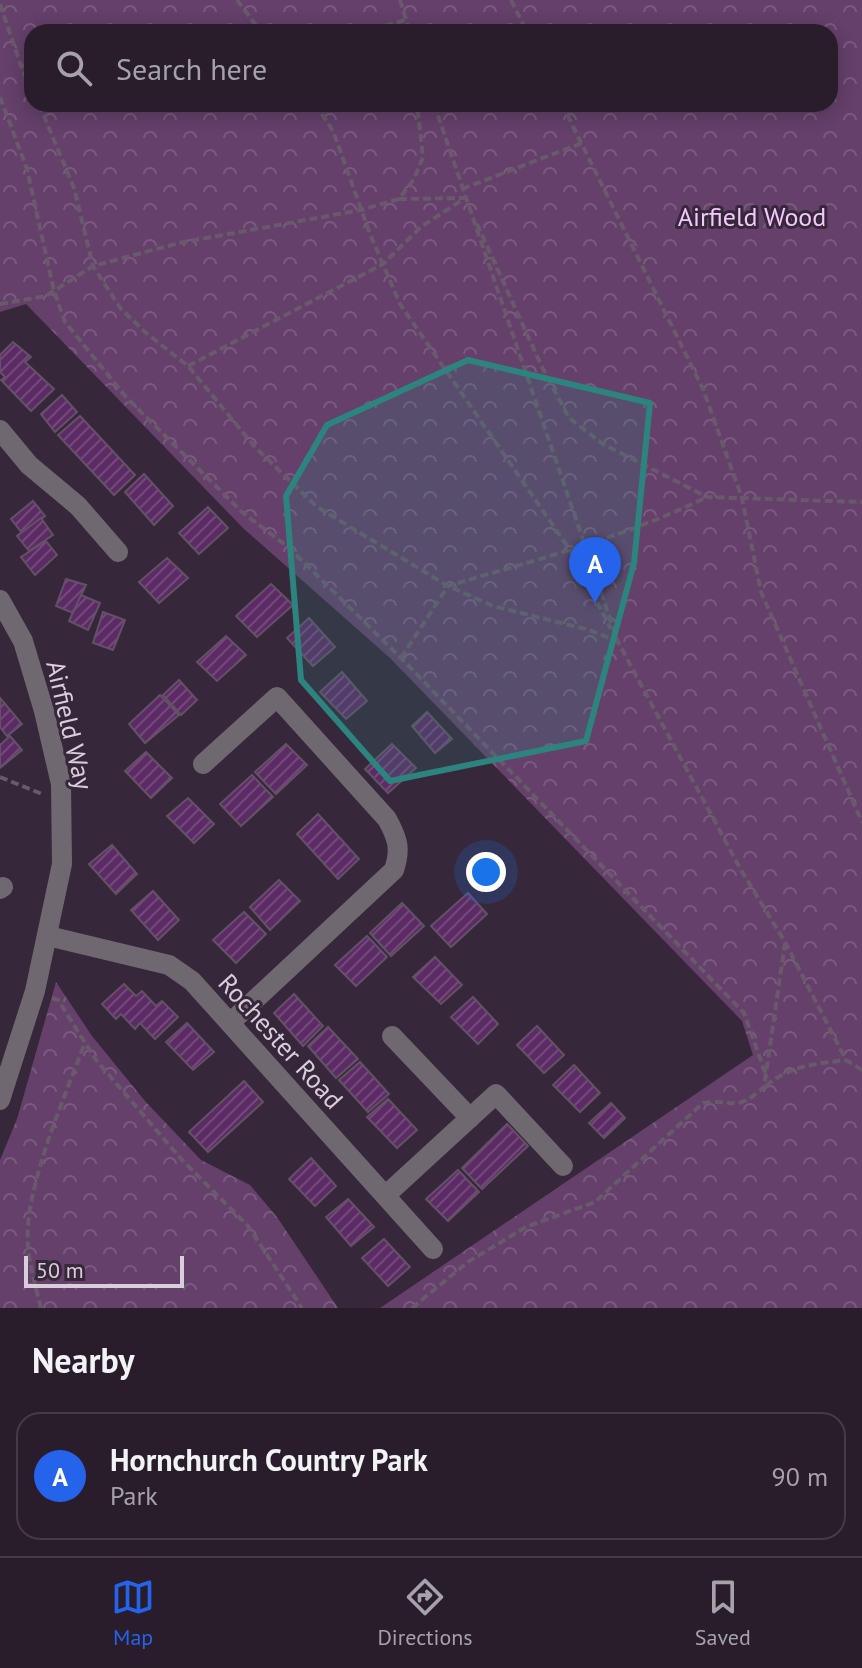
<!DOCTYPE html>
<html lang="en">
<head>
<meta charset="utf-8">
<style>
  body { margin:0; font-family:"PT Sans",sans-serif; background:#312634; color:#f1f3f6 }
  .scale { position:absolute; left:24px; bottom:20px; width:160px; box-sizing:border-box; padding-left:8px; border:4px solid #d9cfdb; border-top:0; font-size:22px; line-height:28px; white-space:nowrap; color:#d9cfdb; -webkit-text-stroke:6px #37273a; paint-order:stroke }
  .you { position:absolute; left:486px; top:872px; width:28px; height:28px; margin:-20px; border:6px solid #fff; border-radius:50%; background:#1a73e8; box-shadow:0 0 0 12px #1a73e833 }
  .badge { display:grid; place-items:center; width:52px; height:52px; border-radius:50%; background:#2563eb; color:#fff; font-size:26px; font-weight:700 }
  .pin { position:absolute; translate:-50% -66px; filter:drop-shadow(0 2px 4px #0008) }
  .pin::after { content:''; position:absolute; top:42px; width:28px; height:24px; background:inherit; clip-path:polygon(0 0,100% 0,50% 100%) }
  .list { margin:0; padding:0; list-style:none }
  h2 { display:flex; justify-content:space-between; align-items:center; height:104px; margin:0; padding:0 32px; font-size:34px }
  h2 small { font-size:26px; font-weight:400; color:#a5a2a9 }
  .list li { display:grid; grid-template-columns:52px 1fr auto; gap:24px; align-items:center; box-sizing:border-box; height:128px; margin:0 16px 16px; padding:0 16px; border:2px solid #453b48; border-radius:24px }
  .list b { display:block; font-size:30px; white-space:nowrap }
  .list p { margin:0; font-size:26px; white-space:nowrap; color:#a5a2a9 }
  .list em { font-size:26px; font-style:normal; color:#a5a2a9 }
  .icon { flex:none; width:44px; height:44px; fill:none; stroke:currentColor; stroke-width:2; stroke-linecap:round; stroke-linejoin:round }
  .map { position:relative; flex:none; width:862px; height:1308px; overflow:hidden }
  .search { position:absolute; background:#291d2c; box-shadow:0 4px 20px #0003; left:24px; right:24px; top:24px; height:88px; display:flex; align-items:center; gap:20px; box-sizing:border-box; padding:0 28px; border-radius:24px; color:#a5a2a9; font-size:30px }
  .sheet { height:248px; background:#291d2c }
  nav { display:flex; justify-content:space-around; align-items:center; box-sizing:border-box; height:112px; border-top:2px solid #453b48; background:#291d2c; font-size:22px; color:#a5a2a9 }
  nav a { display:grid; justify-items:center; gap:4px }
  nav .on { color:#2563eb }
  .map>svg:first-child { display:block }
</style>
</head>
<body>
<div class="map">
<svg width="862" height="1308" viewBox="0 0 862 1308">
  <defs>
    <pattern id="forest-crowns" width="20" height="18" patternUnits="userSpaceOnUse" patternTransform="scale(2)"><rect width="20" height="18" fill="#64406a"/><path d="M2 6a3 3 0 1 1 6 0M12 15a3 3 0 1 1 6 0" fill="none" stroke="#7a5b7f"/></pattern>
    <pattern id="building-hatch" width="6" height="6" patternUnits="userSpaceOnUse" patternTransform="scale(2)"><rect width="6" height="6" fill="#5c2b65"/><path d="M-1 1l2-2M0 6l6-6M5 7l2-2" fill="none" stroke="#73497a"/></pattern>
  </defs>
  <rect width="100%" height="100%" fill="#37273a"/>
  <!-- forest -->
  <g fill="url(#forest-crowns)" fill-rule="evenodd">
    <path d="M0 0H862V1308H380L753 1055 742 1021 390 658 244 529 26 304 0 312ZM32 32H830V104H32Z"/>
    <path d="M56 982 92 1036 145 1101 201 1160 250 1185 277 1217 338 1308H0V1160L17 1119Z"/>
  </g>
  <!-- building -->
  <g fill="url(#building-hatch)" stroke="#635166" stroke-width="2">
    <path d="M13 342 31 357 25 362 54 389 31 411 1 380 5 377 0 372V355Z"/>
    <path d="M62 395 77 412 55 432 41 414Z"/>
    <path d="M80 416 135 475 114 495 58 435Z"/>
    <path d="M144 474 173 506 154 525 125 492Z"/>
    <path d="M33 501 45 516 22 533 11 519Z"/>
    <path d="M208 507 228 528 199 554 179 533Z"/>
    <path d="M41 518 53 535 29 551 17 536Z"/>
    <path d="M46 541 57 555 35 575 21 557Z"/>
    <path d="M167 558 188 578 159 603 139 582Z"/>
    <path d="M66 579 86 585 73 613 56 606Z"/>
    <path d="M271 584 293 605 257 637 236 616Z"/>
    <path d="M81 595 100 603 88 630 69 621Z"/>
    <path d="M103 612 125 620 113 650 93 643Z"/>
    <path d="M309 618 335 647 313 666 287 638Z"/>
    <path d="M226 636 246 655 217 681 197 662Z"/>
    <path d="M342 672 367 701 346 719 320 692Z"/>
    <path d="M179 680 197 700 181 715 163 695Z"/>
    <path d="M160 695 179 715 145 743 129 724Z"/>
    <path d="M0 698 22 724 7 736 0 727Z"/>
    <path d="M427 712 452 739 435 753 412 726Z"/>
    <path d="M10 736 22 750 0 768V745Z"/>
    <path d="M286 744 307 765 276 794 255 772Z"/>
    <path d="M392 744 416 768 388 793 365 769Z"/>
    <path d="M146 752 172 778 151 798 125 771Z"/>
    <path d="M252 775 273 797 241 826 220 804Z"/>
    <path d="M188 798 214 824 194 843 167 816Z"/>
    <path d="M318 814 359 859 338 879 297 834Z"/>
    <path d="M112 845 137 874 116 894 89 864Z"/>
    <path d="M279 880 300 901 270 930 250 907Z"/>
    <path d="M153 891 179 920 158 940 131 910Z"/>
    <path d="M468 893 487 914 451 947 431 926Z"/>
    <path d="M402 903 424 926 391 956 370 933Z"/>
    <path d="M244 912 266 934 236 963 213 940Z"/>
    <path d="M367 936 387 957 356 986 335 965Z"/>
    <path d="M435 957 462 985 441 1004 413 977Z"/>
    <path d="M124 984 136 996 142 991 156 1006 162 1001 178 1017 155 1039 140 1023 135 1029 121 1014 116 1019 102 1004Z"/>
    <path d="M294 994 323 1026 303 1046 274 1013Z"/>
    <path d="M473 997 498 1024 478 1044 451 1017Z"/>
    <path d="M187 1023 214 1052 193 1070 166 1042Z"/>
    <path d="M537 1026 564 1055 544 1073 517 1045Z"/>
    <path d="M328 1027 358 1059 336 1078 308 1046Z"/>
    <path d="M360 1062 389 1094 368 1112 339 1080Z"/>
    <path d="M574 1065 600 1093 580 1112 553 1085Z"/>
    <path d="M244 1081 263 1102 208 1152 189 1132Z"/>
    <path d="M388 1099 417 1130 397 1148 367 1117Z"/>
    <path d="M611 1103 625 1118 604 1138 589 1123Z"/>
    <path d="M507 1124 528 1146 482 1189 462 1168Z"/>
    <path d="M311 1158 336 1186 315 1206 289 1179Z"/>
    <path d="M458 1170 479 1192 448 1221 426 1199Z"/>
    <path d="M348 1199 374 1227 351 1246 326 1217Z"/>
    <path d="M384 1239 410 1267 388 1286 362 1258Z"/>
  </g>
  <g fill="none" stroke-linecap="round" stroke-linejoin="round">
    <!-- path -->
    <g stroke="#685a6b" stroke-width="4" stroke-dasharray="8 4" stroke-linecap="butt">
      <path d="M237 0 261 32"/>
      <path d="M400 0 410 32"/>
      <path d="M511 0 527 32"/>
      <path d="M0 4 22 69 32 90"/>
      <path d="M362 32 406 20"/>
      <path d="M0 97 27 169 54 291 65 322 126 397 242 512 288 547 401 658 744 1013 767 1078"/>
      <path d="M39 104 74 188 93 266 121 309 145 332 188 366 255 447 317 507 448 586 493 606 589 630 617 641"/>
      <path d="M315 104 333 131 370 234 400 304 570 550 611 629"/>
      <path d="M434 104 618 642 741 870 785 942 846 1060 862 1070"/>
      <path d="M562 104 703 389 742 498 761 592 862 822"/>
      <path d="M462 189 582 143"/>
      <path d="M399 199 464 198"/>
      <path d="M477 224 541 365 569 418 603 444 707 497 862 502"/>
      <path d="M0 304 46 296 93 266 179 243 361 210 399 199 414 179 423 157 417 104"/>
      <path d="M188 366 383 264 421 227 465 198"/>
      <path d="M401 658 448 586C535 560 626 537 707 497"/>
      <path d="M0 777 42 794"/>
      <path d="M52 998 58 1000 96 1060 182 1160 248 1226 302 1308"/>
      <path d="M766 1086C790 1065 816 1064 846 1060"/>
      <path d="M41 1308C36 1288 30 1268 28 1247 23 1191 64 1099 84 1045"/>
      <path d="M412 1308 468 1262 526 1227 595 1202 703 1103C736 1098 734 1114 764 1087L785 943"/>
    </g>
    <!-- minor -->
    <g stroke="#706871" stroke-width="20">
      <path d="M0 430 29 465 78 506 118 552"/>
      <path d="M0 600 23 641 44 711 61 784 62 864 35 991 0 1100"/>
      <path d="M203 764 277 697 387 819C398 839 401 849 394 870L231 1022"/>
      <path d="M0 889 3 887"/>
      <path d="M48 936 169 965 192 981 433 1249"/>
      <path d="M392 1036 470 1118"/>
      <path d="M386 1195 496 1094 563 1166"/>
    </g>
  </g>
  <!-- marked area -->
  <path fill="#2d837e" fill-opacity="0.2" stroke="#2d837e" stroke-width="6" stroke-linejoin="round" d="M468 360 650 403 634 563 586 741 390 781 301 680 286 496 327 425Z"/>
  <g text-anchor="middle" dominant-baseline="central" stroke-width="6" stroke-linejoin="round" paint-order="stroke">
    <!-- park labels -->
    <g font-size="26" fill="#f4c8fc" stroke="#37273a">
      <text x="752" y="216">Airfield Wood</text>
    </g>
    <!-- street labels -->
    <g font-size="26" fill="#d9cfdb" stroke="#37273a">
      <text transform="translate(70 725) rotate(77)">Airfield Way</text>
      <text transform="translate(281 1041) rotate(48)">Rochester Road</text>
    </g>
  </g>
</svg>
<div class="scale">50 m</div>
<div class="you"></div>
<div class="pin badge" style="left:595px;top:603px">A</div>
<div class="search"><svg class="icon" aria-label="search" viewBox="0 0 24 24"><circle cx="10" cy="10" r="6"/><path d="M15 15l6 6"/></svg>Search here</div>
</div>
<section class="sheet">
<h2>Nearby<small></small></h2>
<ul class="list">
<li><span class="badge">A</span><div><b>Hornchurch Country Park</b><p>Park</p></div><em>90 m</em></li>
</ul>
</section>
<nav>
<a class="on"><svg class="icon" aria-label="map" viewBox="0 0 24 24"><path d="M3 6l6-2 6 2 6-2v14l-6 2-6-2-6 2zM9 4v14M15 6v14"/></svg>Map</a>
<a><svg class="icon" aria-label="directions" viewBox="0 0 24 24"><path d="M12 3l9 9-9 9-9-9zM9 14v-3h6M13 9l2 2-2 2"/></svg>Directions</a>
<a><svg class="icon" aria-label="saved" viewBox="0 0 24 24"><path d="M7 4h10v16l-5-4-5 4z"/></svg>Saved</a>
</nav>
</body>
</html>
